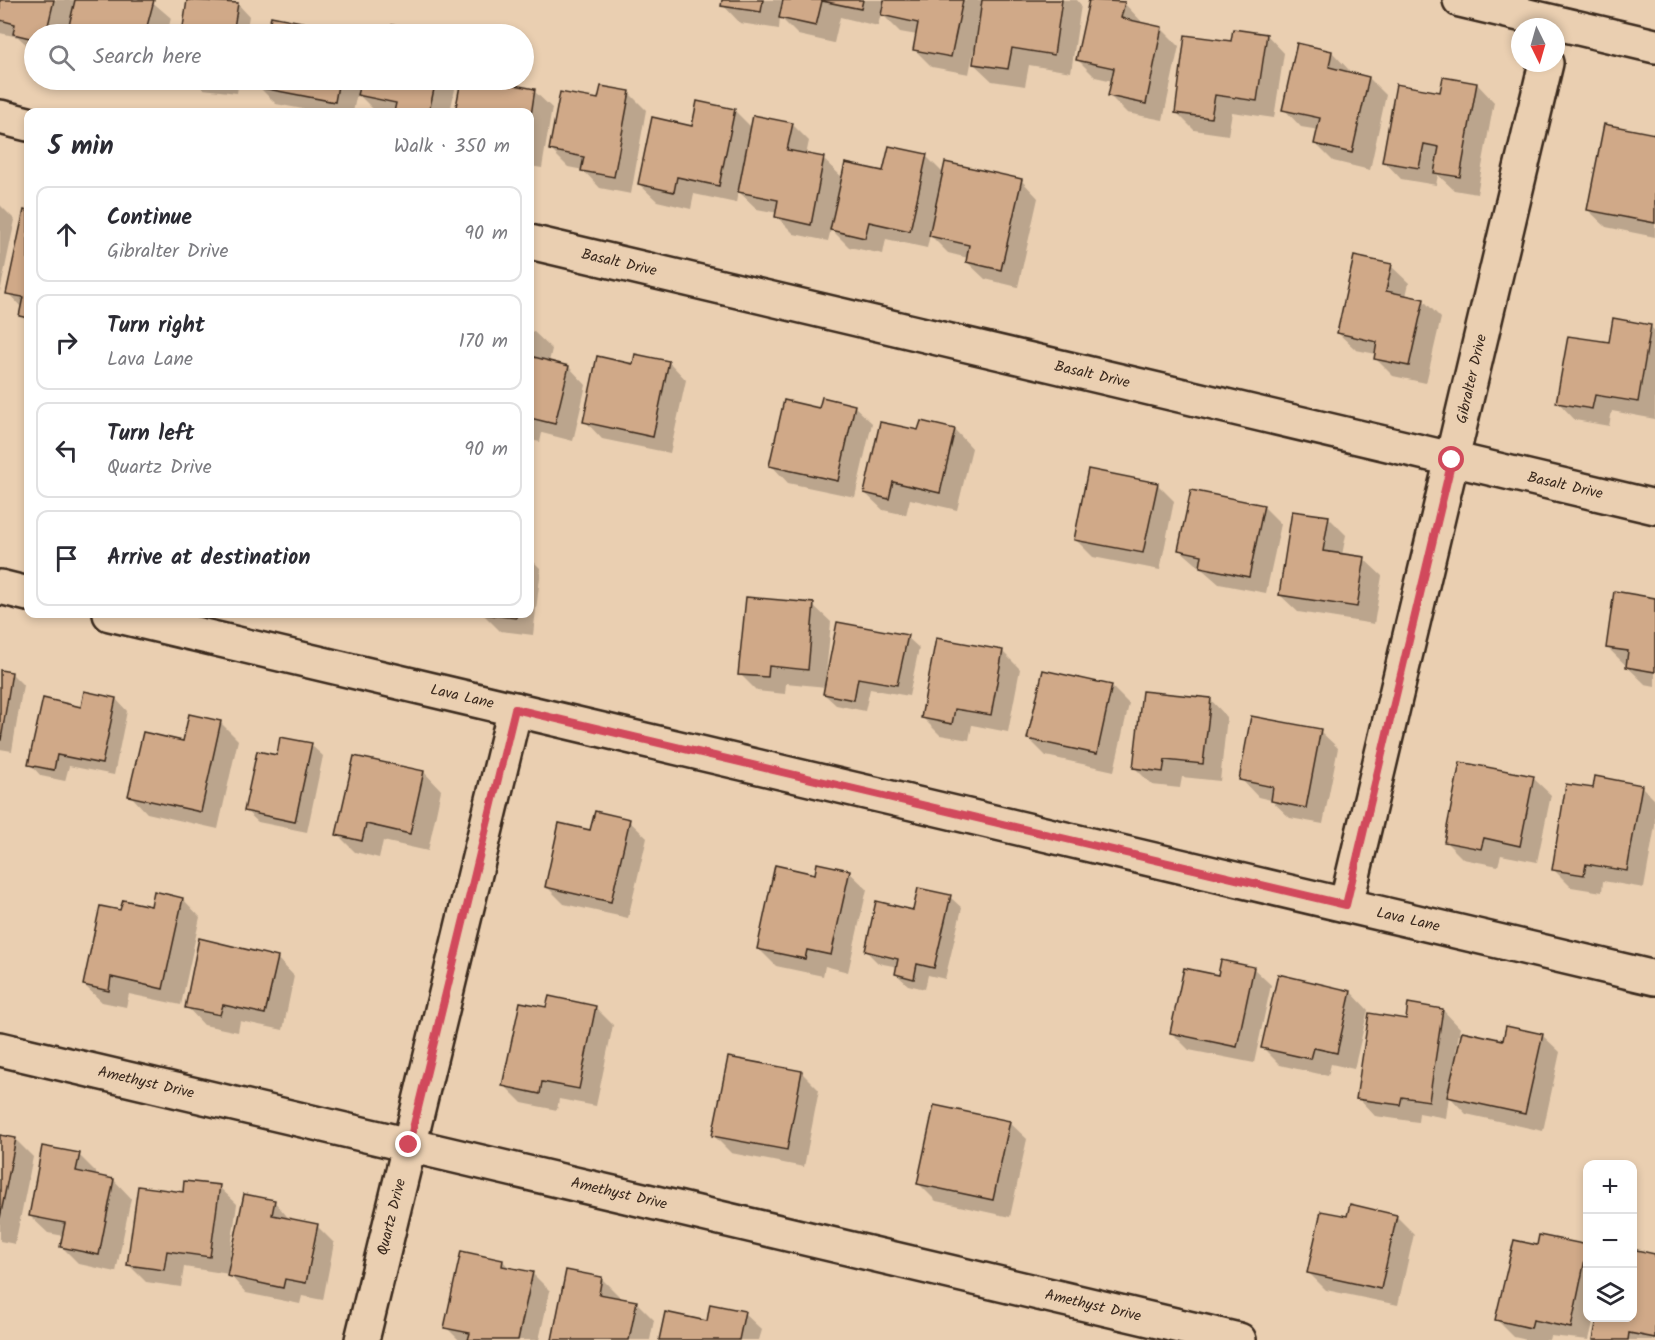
<!DOCTYPE html>
<html lang="en">
<head>
<meta charset="utf-8">
<style>
  body { margin:0; font-family:Kalam,sans-serif; background:#f7f7f7; color:#2b2b33 }
  .controls { position:absolute; right:18px; bottom:18px; display:grid; overflow:hidden; border-radius:12px; box-shadow:0 3px 9px #0003 }
  .controls button { width:54px; height:54px; display:grid; place-items:center; padding:0; border:0; border-bottom:2px solid #e1e1e2; background:#fff; color:#2b2b33; font:30px sans-serif }
  .compass { position:absolute; left:1511px; top:18px; width:54px; height:54px; border-radius:50%; background:#fff; box-shadow:0 3px 9px #0003; rotate:175deg }
  .stop { position:absolute; width:18px; height:18px; margin:-14px; border:4px solid #d1495b; border-radius:50%; background:#fff }
  .stop.end { background:#d1495b; border-color:#fff; box-shadow:0 2px 6px #0008 }
  .list { margin:0; padding:0; list-style:none }
  h2 { display:flex; justify-content:space-between; align-items:center; height:78px; margin:0; padding:0 24px; font-size:26px }
  h2 small { font-size:20px; font-weight:400; color:#7c7c81 }
  .list li { display:grid; grid-template-columns:39px 1fr auto; gap:18px; align-items:center; box-sizing:border-box; height:96px; margin:0 12px 12px; padding:0 12px; border:2px solid #e1e1e2; border-radius:12px }
  .list b { display:block; font-size:22px; white-space:nowrap }
  .list p { margin:0; font-size:20px; white-space:nowrap; color:#7c7c81 }
  .list em { font-size:20px; font-style:normal; color:#7c7c81 }
  .icon { flex:none; width:33px; height:33px; fill:none; stroke:currentColor; stroke-width:2; stroke-linecap:round; stroke-linejoin:round }
  .map { position:relative; flex:none; width:1655px; height:1340px; overflow:hidden }
  .search { position:absolute; background:#fff; box-shadow:0 3px 9px #0003; left:24px; top:24px; width:510px; height:66px; display:flex; align-items:center; gap:15px; box-sizing:border-box; padding:0 21px; border-radius:33px; color:#7c7c81; font-size:22px }
  .panel { position:absolute; background:#fff; box-shadow:0 3px 9px #0003; left:24px; top:108px; width:510px; height:510px; border-radius:12px }
  .map>svg:first-child { display:block }
</style>
</head>
<body>
<div class="map">
<svg width="1655" height="1340" viewBox="0 0 1655 1340">
  <rect width="100%" height="100%" fill="#eacfb1"/>
  <filter id="ink" filterUnits="userSpaceOnUse"><feTurbulence type="fractalNoise" baseFrequency=".0167" numOctaves="2"/><feDisplacementMap in="SourceGraphic" scale="12" xChannelSelector="R" yChannelSelector="G"/><feConvolveMatrix kernelMatrix="1 2 1 2 8 2 1 2 1" color-interpolation-filters="sRGB"/></filter>
  <g filter="url(#ink)">
    <!-- shadow -->
    <g fill="#0003">
      <path d="M0 0H150L171 18 167 34H34V51L18 37 0 33Z"/>
      <path d="M189 0H224L223 2 238 4 249 16 246 34H183Z"/>
      <path d="M723 0H1077L1081 5 1071 72 1029 65 1025 86 992 81 974 64 976 50 974 49 969 74 932 67 914 49 917 35 900 32 881 13 878 26 840 17 834 43 798 35 780 17 779 29 740 23 723 5Z"/>
      <path d="M1090 0 1124 3 1141 21 1140 24 1162 29 1179 46 1163 120 1127 113 1110 96 1113 81 1095 77 1078 60Z"/>
      <path d="M272 17 312 25 321 34H269Z"/>
      <path d="M1267 35 1284 53 1274 118 1232 112 1228 135 1194 130 1176 112 1232 43Z"/>
      <path d="M1332 52 1349 70 1348 73 1369 78 1386 95 1370 170 1333 161 1316 144 1319 130 1301 127 1284 109Z"/>
      <path d="M1444 78 1477 84 1494 102 1477 194 1454 190 1438 175 1436 185 1401 179 1384 161 1441 94Z"/>
      <path d="M194 80H239L237 93 203 89Z"/>
      <path d="M260 80H457L450 112H376L357 93 353 112H319L276 104 259 87Z"/>
      <path d="M462 80H505L508 86 534 91 552 108 542 168 530 166V112H457Z"/>
      <path d="M629 93 646 110 631 194 600 188 583 170 568 167 551 150 599 100Z"/>
      <path d="M735 111 752 128 792 124 809 141 806 155 823 159 843 178 885 173 926 156 944 174 1021 180 1038 198 1018 287 985 279 967 262 968 258 948 253 930 235 927 248 886 239 883 254 849 247 831 229 828 241 794 234 777 217 778 213 757 209 738 191 736 203 694 194 691 209 657 201 639 184 694 128Z"/>
      <path d="M1655 135V237L1606 227 1588 210Z"/>
      <path d="M0 205 15 220 0 292Z"/>
      <path d="M25 211 28 212V323L21 315 22 308 8 293Z"/>
      <path d="M1391 266 1409 283 1406 296 1423 300 1441 318 1426 383 1393 376 1375 358 1376 354 1356 350 1338 333Z"/>
      <path d="M1650 326 1655 331V419L1612 411 1609 426 1575 420 1558 402 1610 344Z"/>
      <path d="M530 331 534 332 552 349 549 362 569 367 586 385 573 441 542 433 540 442 530 440Z"/>
      <path d="M669 362 686 380 670 453 602 439 585 421 634 366Z"/>
      <path d="M854 406 872 423 855 497 788 483 771 465 821 409Z"/>
      <path d="M955 430 972 448 957 510 910 499 906 515 883 510 865 493 920 432Z"/>
      <path d="M1157 484 1174 501 1160 570 1093 557 1075 539Z"/>
      <path d="M1263 506 1281 524 1266 593 1219 584 1179 549Z"/>
      <path d="M1328 517 1346 535 1342 555 1364 559 1382 576 1374 624 1298 612 1280 595Z"/>
      <path d="M530 558 541 569 533 635 500 631 483 614H478H530Z"/>
      <path d="M1655 599V686L1645 684 1607 647Z"/>
      <path d="M813 605 831 622 826 674 907 637 919 648 909 696 870 689 865 711 836 705 824 694 826 687 786 683 785 694 757 691 740 674Z"/>
      <path d="M1002 651 1020 669 1008 732 972 725 969 740 940 735 923 718Z"/>
      <path d="M0 671 11 673 23 685 12 751 0 749Z"/>
      <path d="M1111 686 1129 704 1114 771 1046 756 1029 739Z"/>
      <path d="M116 699 127 711 114 775 69 766 65 781 41 776 30 764 82 708Z"/>
      <path d="M1210 699 1227 717 1220 781 1182 777 1180 788 1152 785 1135 768Z"/>
      <path d="M221 723 238 740 218 829 147 813 130 795 184 743Z"/>
      <path d="M1320 731 1338 748 1323 824 1290 818 1271 800 1258 797 1241 779Z"/>
      <path d="M311 745 323 756 307 832 258 822 246 811 278 756Z"/>
      <path d="M355 758 424 772 441 790 428 851 383 841 379 858 355 852 338 835Z"/>
      <path d="M1533 778 1551 795 1537 862 1501 855 1498 866 1463 859 1446 842Z"/>
      <path d="M1641 786 1655 800V826L1644 888 1603 881 1602 892 1571 887 1553 869 1594 790Z"/>
      <path d="M629 821 647 838 628 918 564 904 547 887 591 832Z"/>
      <path d="M849 872 867 889 848 972 825 966 823 976 776 966 758 948 816 876Z"/>
      <path d="M950 897 962 908 945 979 928 975 925 989 908 985 896 974 898 967 878 963 866 951 914 911Z"/>
      <path d="M183 899 200 917 181 1005 129 994 126 1007 102 1002 84 985 121 912 152 908Z"/>
      <path d="M277 958 294 976 283 1030 240 1021 238 1032 204 1025 187 1007Z"/>
      <path d="M1253 968 1271 985 1254 1063 1189 1050 1172 1033 1219 976Z"/>
      <path d="M1351 992 1368 1010 1354 1069 1331 1064 1328 1076 1280 1065 1263 1048Z"/>
      <path d="M596 1008 613 1025 596 1106 559 1099 557 1110 522 1103 504 1085 548 1009Z"/>
      <path d="M1443 1010 1460 1028 1456 1051 1542 1035 1560 1052 1543 1131 1466 1114 1449 1096 1446 1118 1419 1113 1418 1122 1375 1116 1358 1098 1407 1021Z"/>
      <path d="M802 1073 819 1090 804 1167 731 1153 714 1136Z"/>
      <path d="M1009 1122 1027 1139 1010 1217 936 1201 919 1184Z"/>
      <path d="M0 1137 15 1139 33 1157 15 1244 0 1241Z"/>
      <path d="M79 1155 96 1172V1177L114 1180 131 1198 116 1272 79 1264 62 1247 64 1236 48 1233 30 1216Z"/>
      <path d="M219 1187 237 1204 229 1263H231L274 1201 291 1221 317 1226 334 1243 323 1300 302 1296 300 1304 246 1293 229 1274 184 1267 181 1287 146 1282 129 1265 184 1194Z"/>
      <path d="M1396 1216 1414 1234 1398 1305 1326 1290 1309 1273 1348 1218Z"/>
      <path d="M1539 1247H1588V1318H1594L1589 1340 1550 1336 1549 1340H1527L1514 1337 1497 1320Z"/>
      <path d="M1655 1255V1340H1595L1599 1318H1632Z"/>
      <path d="M503 1261 510 1269 533 1274 550 1291 539 1340H459L446 1327Z"/>
      <path d="M567 1272 602 1279 619 1296V1299L637 1303 654 1320 650 1340H553Z"/>
      <path d="M744 1313 762 1330 759 1340H661Z"/>
    </g>
    <!-- building -->
    <g fill="#d0a988" stroke="#3b2a1e" stroke-width="1.5">
      <path d="M0 0H54L46 34H34V39L13 34 15 24 0 20Z"/>
      <path d="M75 0H154L145 34H67Z"/>
      <path d="M187 0 238 3 233 34H182Z"/>
      <path d="M722 0H763L761 12 721 6Z"/>
      <path d="M783 0H863L861 9 822 1 816 26 779 18Z"/>
      <path d="M884 0H963L951 57 913 50 918 23 881 15Z"/>
      <path d="M982 0H1062L1054 55 1012 48 1008 69 973 64Z"/>
      <path d="M1089 0 1125 2 1121 18 1162 27 1146 104 1108 96 1114 68 1076 60Z"/>
      <path d="M271 16 312 24 311 34H268Z"/>
      <path d="M392 25 416 30 415 34H390Z"/>
      <path d="M1233 29 1267 34 1257 101 1215 95 1211 118 1175 113 1185 35 1231 41Z"/>
      <path d="M1297 43 1332 51 1329 67 1369 77 1352 153 1314 144 1320 118 1282 110Z"/>
      <path d="M1443 77 1477 83 1460 177 1434 173 1439 147 1424 144 1419 168 1382 162 1396 84 1440 92Z"/>
      <path d="M259 80H339L335 102 257 87Z"/>
      <path d="M361 80H436L429 112H394L396 103 357 95Z"/>
      <path d="M461 80H489L535 89 530 122V112H455Z"/>
      <path d="M601 86 630 91 614 177 581 171 584 157 549 150 560 92 598 99Z"/>
      <path d="M697 101 735 109 719 186 677 177 674 192 638 184 652 117 692 126Z"/>
      <path d="M753 115 793 123 787 150 824 157 811 225 775 217 778 200 738 192Z"/>
      <path d="M1604 124 1655 134V223L1587 210Z"/>
      <path d="M889 146 927 154 910 231 869 222 865 238 830 230 845 163 883 171Z"/>
      <path d="M945 162 1022 179 1001 270 966 262 969 245 929 236Z"/>
      <path d="M24 210 28 211V318L19 316 23 297 6 294Z"/>
      <path d="M1354 256 1392 264 1386 291 1424 299 1409 366 1374 359 1377 342 1337 333Z"/>
      <path d="M1613 318 1651 325 1638 402 1595 395 1592 409 1556 403 1568 336 1609 342Z"/>
      <path d="M635 354 669 361 653 437 583 422 597 356 633 364Z"/>
      <path d="M530 356 569 366 555 424 530 418Z"/>
      <path d="M822 397 855 405 838 481 769 466 784 400 819 408Z"/>
      <path d="M921 421 955 429 940 493 893 482 889 499 864 493 880 422 918 430Z"/>
      <path d="M1088 469 1158 483 1143 553 1074 540Z"/>
      <path d="M1191 490 1264 505 1249 577 1200 567 1202 555 1178 550Z"/>
      <path d="M1292 511 1329 516 1323 551 1365 557 1357 607 1279 595Z"/>
      <path d="M1614 591 1655 598V672L1626 667 1628 651 1606 648Z"/>
      <path d="M746 597 814 603 808 670 769 666 768 677 738 675Z"/>
      <path d="M481 614H517L516 618Z"/>
      <path d="M837 622 908 635 897 685 858 678 854 700 823 694Z"/>
      <path d="M936 638 1003 650 991 715 955 709 952 724 921 718Z"/>
      <path d="M0 670 12 672 1 740H0Z"/>
      <path d="M1043 670 1112 685 1097 754 1027 739Z"/>
      <path d="M84 691 116 698 102 764 57 755 54 770 28 765 43 698 81 707Z"/>
      <path d="M1142 691 1211 698 1203 764 1165 760 1163 772 1133 768Z"/>
      <path d="M189 714 221 721 201 812 128 796 143 732 183 741Z"/>
      <path d="M1251 716 1321 729 1306 808 1271 801 1273 787 1239 780Z"/>
      <path d="M280 737 312 743 295 822 244 811 257 751 277 755Z"/>
      <path d="M354 756 424 771 410 834 366 824 362 841 336 835Z"/>
      <path d="M1460 762 1534 776 1520 846 1484 838 1481 849 1444 842Z"/>
      <path d="M1595 776 1642 785 1627 871 1586 864 1584 875 1552 870 1566 784 1593 788Z"/>
      <path d="M595 811 630 819 611 902 545 887 559 823 590 830Z"/>
      <path d="M817 863 850 870 831 955 807 950 805 959 757 949 775 865 815 874Z"/>
      <path d="M918 888 951 895 934 968 917 964 914 979 895 974 898 959 865 951 876 901 913 910Z"/>
      <path d="M154 891 183 898 163 989 111 977 109 991 83 985 100 906 120 910 123 900 151 906Z"/>
      <path d="M199 938 278 957 265 1014 223 1005 220 1015 185 1008Z"/>
      <path d="M1221 960 1254 967 1237 1047 1170 1033 1184 968 1218 975Z"/>
      <path d="M1278 974 1351 991 1337 1053 1314 1048 1311 1059 1261 1048Z"/>
      <path d="M549 996 596 1006 579 1089 542 1082 540 1094 502 1086 520 1002 546 1007Z"/>
      <path d="M1408 1003 1443 1009 1429 1101 1402 1097 1400 1105 1356 1099 1369 1013 1406 1019Z"/>
      <path d="M1506 1026 1543 1034 1525 1114 1447 1097 1462 1031 1503 1040Z"/>
      <path d="M728 1057 802 1071 787 1150 712 1136Z"/>
      <path d="M934 1105 1010 1121 993 1200 917 1184Z"/>
      <path d="M0 1135 16 1138 0 1218Z"/>
      <path d="M42 1146 80 1153 76 1171 114 1179 99 1255 60 1247 65 1223 29 1216Z"/>
      <path d="M184 1181 220 1185 210 1257 167 1251 164 1270 127 1265 138 1186 183 1192Z"/>
      <path d="M244 1194 275 1200 272 1215 318 1224 306 1283 285 1279 283 1288 227 1276Z"/>
      <path d="M1350 1204 1397 1215 1381 1289 1307 1273 1321 1211 1347 1216Z"/>
      <path d="M1539 1235 1588 1245 1571 1328 1533 1320 1531 1328 1495 1320 1514 1240 1537 1245Z"/>
      <path d="M1632 1249 1655 1254V1338L1629 1333 1628 1340H1593L1597 1318H1632Z"/>
      <path d="M461 1251 503 1260 502 1266 533 1272 518 1340H468L470 1333 444 1328Z"/>
      <path d="M566 1270 602 1277 599 1294 637 1301 629 1340H552Z"/>
      <path d="M710 1304 745 1311 739 1340H659L665 1312 707 1321Z"/>
    </g>
    <g fill="none" stroke-linecap="round" stroke-linejoin="round">
      <!-- street casing -->
      <g stroke="#3b2a1e" stroke-width="38">
        <g id="street">
          <path d="M1460 0 1655 46"/>
          <path d="M0 117 28 124"/>
          <path d="M530 242 1655 507"/>
          <path d="M0 587 28 594"/>
          <path d="M110 614 1655 978"/>
          <path d="M1346 905 1546 63"/>
          <path d="M0 1049 1239 1340"/>
          <path d="M362 1340 515 709"/>
        </g>
      </g>
      <!-- street -->
      <use href="#street" stroke="#eacfb1" stroke-width="33"/>
    </g>
  </g>
  <g fill="none" stroke-linecap="round" stroke-linejoin="round" filter="url(#ink)">
    <!-- route -->
    <path stroke="#d1495b" stroke-width="8" d="M409 1145 515 709 1346 905 1452 460"/>
  </g>
  <g text-anchor="middle" dominant-baseline="central" stroke-width="5" stroke-linejoin="round" paint-order="stroke">
    <!-- street labels -->
    <g font-size="15" fill="#3b2a1e" stroke="#eacfb1">
      <text transform="translate(619 263) rotate(13)">Basalt Drive</text>
      <text transform="translate(1092 375) rotate(13)">Basalt Drive</text>
      <text transform="translate(1472 379) rotate(-77)">Gibralter Drive</text>
      <text transform="translate(1565 486) rotate(13)">Basalt Drive</text>
      <text transform="translate(462 697) rotate(13)">Lava Lane</text>
      <text transform="translate(1408 920) rotate(13)">Lava Lane</text>
      <text transform="translate(146 1083) rotate(13)">Amethyst Drive</text>
      <text transform="translate(619 1194) rotate(13)">Amethyst Drive</text>
      <text transform="translate(392 1217) rotate(-76)">Quartz Drive</text>
      <text transform="translate(1093 1306) rotate(13)">Amethyst Drive</text>
    </g>
  </g>
</svg>
<div class="controls">
<button>+</button>
<button>−</button>
<button><svg class="icon" aria-label="layers" viewBox="0 0 24 24"><path d="M12 4l9 5-9 5-9-5zM3 14l9 5 9-5"/></svg></button>
</div>
<svg class="compass" viewBox="-18 -18 36 36"><path d="M0-13l5 13h-10z" fill="#e53935"/><path d="M0 13l5-13h-10z" fill="#7c7c81"/></svg>
<div class="stop" style="left:1452px;top:460px"></div>
<div class="stop end" style="left:409px;top:1145px"></div>
<div class="search"><svg class="icon" aria-label="search" viewBox="0 0 24 24"><circle cx="10" cy="10" r="6"/><path d="M15 15l6 6"/></svg>Search here</div>
<section class="panel">
<h2>5 min<small>Walk · 350 m</small></h2>
<ul class="list">
<li><svg class="icon" aria-label="ahead" viewBox="0 0 24 24"><path d="M12 20V5M6 11l6-6 6 6"/></svg><div><b>Continue</b><p>Gibralter Drive</p></div><em>90 m</em></li>
<li><svg class="icon" aria-label="right" viewBox="0 0 24 24"><path d="M7 20v-9h11M14 6l5 5-5 5"/></svg><div><b>Turn right</b><p>Lava Lane</p></div><em>170 m</em></li>
<li><svg class="icon" aria-label="left" viewBox="0 0 24 24"><path d="M17 20v-9H6M10 6l-5 5 5 5"/></svg><div><b>Turn left</b><p>Quartz Drive</p></div><em>90 m</em></li>
<li><svg class="icon" aria-label="arrive" viewBox="0 0 24 24"><path d="M6 21V4h12l-3 4 3 4H6"/></svg><div><b>Arrive at destination</b></div></li>
</ul>
</section>
</div>
</body>
</html>
